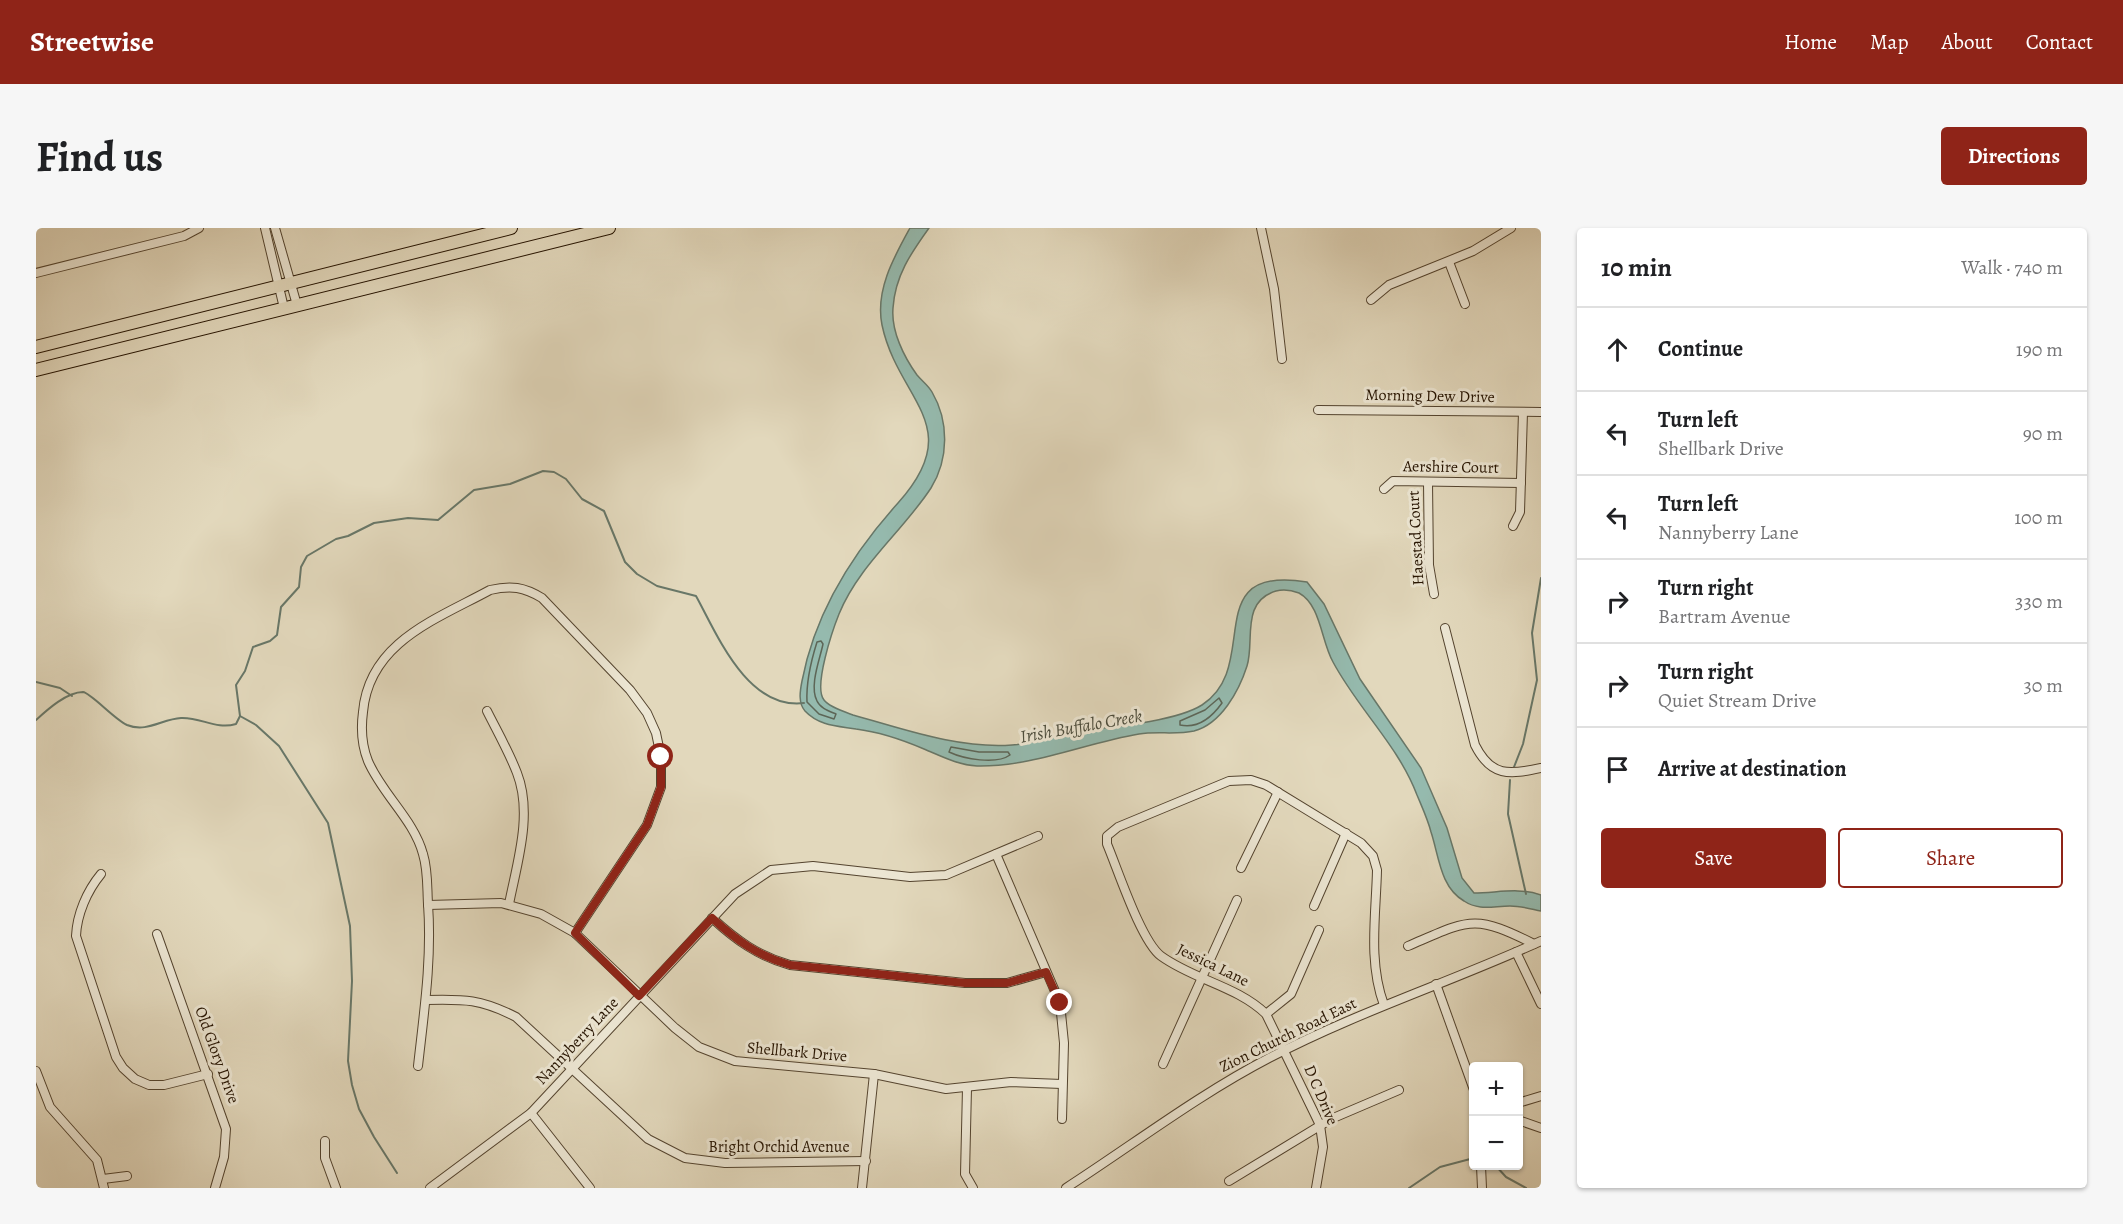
<!DOCTYPE html>
<html lang="en">
<head>
<meta charset="utf-8">
<style>
  body { margin:0; font-family:Alegreya,serif; background:#f6f6f6; color:#202124 }
  .controls { position:absolute; right:18px; bottom:18px; display:grid; overflow:hidden; border-radius:6px; box-shadow:0 2px 4px #0004 }
  .controls button { width:54px; height:54px; display:grid; place-items:center; padding:0; border:0; border-bottom:2px solid #e0e0e0; background:#fff; color:#202124; font:30px sans-serif }
  .stop { position:absolute; width:18px; height:18px; margin:-14px; border:4px solid #8f2418; border-radius:50%; background:#fff }
  .stop.end { background:#8f2418; border-color:#fff; box-shadow:0 2px 6px #0008 }
  .list { margin:0; padding:0; list-style:none }
  h2 { display:flex; justify-content:space-between; align-items:center; height:78px; margin:0; padding:0 24px; font-size:26px }
  h2 small { font-size:20px; font-weight:400; color:#757577 }
  .list li { display:grid; grid-template-columns:39px 1fr auto; gap:18px; align-items:center; box-sizing:border-box; height:84px; padding:0 24px; border-top:2px solid #e0e0e0 }
  .list b { display:block; font-size:22px; white-space:nowrap }
  .list p { margin:0; font-size:20px; white-space:nowrap; color:#757577 }
  .list em { font-size:20px; font-style:normal; color:#757577 }
  .actions { display:flex; gap:12px; padding:18px 24px }
  .actions a { flex:1; padding:14px 0; border:2px solid #8f2418; border-radius:6px; text-align:center; font-size:21px; color:#8f2418 }
  .actions .main { background:#8f2418; color:#fff }
  .icon { flex:none; width:33px; height:33px; fill:none; stroke:currentColor; stroke-width:2; stroke-linecap:round; stroke-linejoin:round }
  .map { position:relative; flex:none; width:1505px; height:960px; overflow:hidden; border-radius:6px }
  header { display:flex; align-items:center; gap:36px; box-sizing:border-box; height:84px; padding:0 30px; background:#8f2418; color:#fff }
  header strong { font-size:28px }
  nav { display:flex; gap:33px; margin-inline-start:auto; font-size:21px }
  .intro { display:flex; align-items:center; justify-content:space-between; box-sizing:border-box; height:144px; padding:0 36px }
  h1 { margin:0; font-size:42px }
  .button { padding:15px 27px; border-radius:6px; background:#8f2418; color:#fff; font-size:21px; font-weight:700 }
  main { display:flex; gap:36px; padding:0 36px }
  aside { flex:1; background:#fff; border-radius:6px; box-shadow:0 2px 4px #0004 }
  .map>svg:first-child { display:block }
</style>
</head>
<body>
<header>
<strong>Streetwise</strong>
<nav><a>Home</a><a>Map</a><a>About</a><a>Contact</a></nav>
</header>
<div class="intro"><h1>Find us</h1><a class="button">Directions</a></div>
<main>
<div class="map">
<svg width="1505" height="960" viewBox="0 0 1505 960">
  <rect width="100%" height="100%" fill="#e2d8bc"/>
  <filter id="stains"><feTurbulence type="fractalNoise" baseFrequency=".00333" numOctaves="4"/><feColorMatrix values="0 0 0 0 .2 0 0 0 0 .09 0 0 0 0 .02 0 0 0 .5 -.17"/></filter>
  <radialGradient id="worn" r=".72"><stop offset=".6" stop-color="#630" stop-opacity="0"/><stop offset="1" stop-color="#630" stop-opacity=".3"/></radialGradient>
  <!-- water -->
  <path fill="#95baae" stroke="#687768" stroke-width="1.5" d="M874 0H893C875 25 859 48 857 80 855 103 868 129 881 147 886 153 892 157 896 164 913 193 913 231 895 260 867 303 823 337 803 386 797 401 777 459 788 472 793 479 809 484 817 487 868 501 922 521 976 517 1004 515 1030 504 1058 501 1087 498 1142 492 1166 477 1227 438 1161 336 1271 354L1288 376 1324 451 1385 540 1411 600 1426 650 1438 665C1461 665 1482 659 1505 667V683C1495 681 1485 678 1474 678 1457 678 1443 683 1428 673 1404 659 1403 628 1395 604 1392 592 1386 579 1381 567 1362 517 1322 481 1297 434 1285 413 1285 377 1263 365 1255 362 1248 361 1240 363 1204 374 1219 413 1211 438 1203 463 1185 496 1158 503 1140 507 1121 503 1103 506 1049 515 997 539 941 538 922 537 905 528 888 521 867 512 844 504 820 501 802 498 783 498 769 483 762 475 764 463 766 453 779 384 816 326 862 275 932 197 862 173 846 97 839 62 858 29 874 0Z"/>
  <g fill="none" stroke-linecap="round" stroke-linejoin="round">
    <!-- shore -->
    <g stroke="#5d6657" stroke-width="1.5">
      <path d="M785 413 787 416C784 431 773 458 781 473 784 480 793 483 800 486L798 491 783 486 771 474C770 454 775 433 781 414Z"/>
      <path d="M1183 470 1186 475C1176 489 1162 501 1144 497V493L1169 482Z"/>
      <path d="M915 519 943 524H972L974 527C960 537 928 531 913 524Z"/>
    </g>
    <!-- stream -->
    <g stroke="#687768" stroke-width="2">
      <path d="M0 454 24 460 36 468"/>
      <path d="M204 488 220 497 243 518 292 595 314 698 316 753 312 833 316 857 323 881 338 909 361 945"/>
      <path d="M0 492C12 481 31 464 47 464 55 465 78 491 91 497 111 505 126 491 145 490 165 489 180 502 200 496L204 488 200 457 209 443 217 419 234 413 241 407 245 379 263 359 265 339 271 328 300 311 312 308 338 295 372 290 402 292 438 262 474 256 507 243 518 244 530 251 546 271 568 283 589 334 601 346 621 358 660 368C681 406 711 482 768 475"/>
      <path d="M1478 539 1487 516 1501 452 1496 405 1505 350"/>
      <path d="M1474 552 1472 586 1490 666"/>
      <path d="M1460 938 1470 949 1490 960"/>
      <path d="M1373 960 1404 939 1438 930"/>
    </g>
    <!-- minor casing -->
    <g stroke="#54442f" stroke-width="10">
      <g id="minor">
        <path d="M229 0 248 80"/>
        <path d="M239 0 261 77"/>
        <path d="M1225 0 1238 61 1246 131"/>
        <path d="M1413 34 1429 76"/>
        <path d="M0 45 148 8 163 0"/>
        <path d="M1335 72 1353 57 1437 23 1475 0"/>
        <path d="M1282 182 1505 184"/>
        <path d="M1392 254 1393 337 1398 366"/>
        <path d="M1348 261 1357 253 1485 255"/>
        <path d="M1477 298 1484 284 1487 184"/>
        <path d="M1409 400 1439 517C1455 549 1473 547 1505 540"/>
        <path d="M451 483C461 503 473 524 481 545 497 586 481 635 473 676"/>
        <path d="M960 626 1024 775 1028 815 1026 891"/>
        <path d="M1205 640 1242 564"/>
        <path d="M65 646C51 663 41 686 40 708L80 829 87 840 99 851 113 857H128L172 846"/>
        <path d="M392 677 465 675 505 686 539 705 639 800 663 819 699 833 838 846 910 861 975 854 1026 856"/>
        <path d="M1278 678 1310 605"/>
        <path d="M676 690C700 712 722 728 754 737L929 755H971L1010 744"/>
        <path d="M121 706 190 901 188 929 179 960"/>
        <path d="M1372 718C1433 692 1437 685 1498 716"/>
        <path d="M1480 724 1505 776"/>
        <path d="M1400 756 1438 862"/>
        <path d="M390 772C429 771 445 771 480 789L612 911 649 930 689 935 830 933"/>
        <path d="M1230 786 1255 766 1283 702"/>
        <path d="M1127 836 1201 672"/>
        <path d="M382 838C388 784 396 731 392 676 391 659 392 642 387 626 378 592 346 566 332 533 326 518 325 499 327 484 333 414 401 391 454 362 475 357 488 359 506 370L594 462 611 485 620 505 625 529V559L611 597 539 705"/>
        <path d="M0 843 14 879 61 932 68 960"/>
        <path d="M931 860 929 946 937 960"/>
        <path d="M1482 875 1505 868"/>
        <path d="M495 885 554 960"/>
        <path d="M1482 892 1505 900"/>
        <path d="M289 913V930L300 960"/>
        <path d="M1445 938 1446 960"/>
        <path d="M67 951 91 948"/>
        <path d="M1193 953 1295 891 1363 862"/>
        <path d="M394 960 495 885 699 666 735 642 777 638 874 649 910 647 1002 608"/>
        <path d="M826 960 838 846"/>
        <path d="M1030 960C1098 916 1162 867 1233 830 1321 784 1415 754 1505 713"/>
        <path d="M1280 960 1287 919 1284 897 1230 786C1201 758 1158 752 1125 728 1105 713 1082 642 1071 616V608L1082 599 1193 553 1215 552 1230 557 1325 615 1337 628 1341 642C1340 687 1332 734 1348 777"/>
      </g>
    </g>
    <!-- highway casing -->
    <g stroke="#251300" stroke-width="14">
      <g id="highway">
        <path d="M0 119 475 0"/>
        <path d="M0 142 573 0"/>
      </g>
    </g>
    <!-- minor -->
    <use href="#minor" stroke="#ece6d3" stroke-width="8"/>
    <!-- highway -->
    <use href="#highway" stroke="#e2d8bc" stroke-width="12"/>
  </g>
  <g fill="none" stroke-linecap="round" stroke-linejoin="round">
    <!-- route -->
    <path stroke="#8f2418" stroke-width="8" d="M625 529V559L611 597 539 705 603 768 676 690C700 712 722 728 754 737L929 755H971L1010 744 1024 775"/>
  </g>
  <g text-anchor="middle" dominant-baseline="central" stroke-width="6" stroke-linejoin="round" paint-order="stroke">
    <!-- street labels -->
    <g font-size="16" fill="#251300" stroke="#ece6d3">
      <text transform="translate(1394 168) rotate(1)">Morning Dew Drive</text>
      <text transform="translate(1415 239) rotate(1)">Aershire Court</text>
      <text transform="translate(1380 310) rotate(-93)">Haestad Court</text>
      <text transform="translate(1177 737) rotate(26)">Jessica Lane</text>
      <text transform="translate(1252 807) rotate(-26)">Zion Church Road East</text>
      <text transform="translate(541 813) rotate(-47)">Nannyberry Lane</text>
      <text transform="translate(761 824) rotate(5)">Shellbark Drive</text>
      <text transform="translate(181 827) rotate(70)">Old Glory Drive</text>
      <text transform="translate(1285 867) rotate(67)">D C Drive</text>
      <text x="743" y="919">Bright Orchid Avenue</text>
    </g>
    <!-- water labels -->
    <g font-size="18" font-style="italic" fill="#4c4d3d" stroke="#ece6d3">
      <text transform="translate(1045 498) rotate(-10)">Irish Buffalo Creek</text>
    </g>
  </g>
  <rect width="100%" height="100%" filter="url(#stains)"/>
  <rect width="100%" height="100%" fill="url(#worn)"/>
</svg>
<div class="controls">
<button>+</button>
<button>−</button>
</div>
<div class="stop" style="left:625px;top:529px"></div>
<div class="stop end" style="left:1024px;top:775px"></div>
</div>
<aside>
<h2>10 min<small>Walk · 740 m</small></h2>
<ul class="list">
<li><svg class="icon" aria-label="ahead" viewBox="0 0 24 24"><path d="M12 20V5M6 11l6-6 6 6"/></svg><div><b>Continue</b></div><em>190 m</em></li>
<li><svg class="icon" aria-label="left" viewBox="0 0 24 24"><path d="M17 20v-9H6M10 6l-5 5 5 5"/></svg><div><b>Turn left</b><p>Shellbark Drive</p></div><em>90 m</em></li>
<li><svg class="icon" aria-label="left" viewBox="0 0 24 24"><path d="M17 20v-9H6M10 6l-5 5 5 5"/></svg><div><b>Turn left</b><p>Nannyberry Lane</p></div><em>100 m</em></li>
<li><svg class="icon" aria-label="right" viewBox="0 0 24 24"><path d="M7 20v-9h11M14 6l5 5-5 5"/></svg><div><b>Turn right</b><p>Bartram Avenue</p></div><em>330 m</em></li>
<li><svg class="icon" aria-label="right" viewBox="0 0 24 24"><path d="M7 20v-9h11M14 6l5 5-5 5"/></svg><div><b>Turn right</b><p>Quiet Stream Drive</p></div><em>30 m</em></li>
<li><svg class="icon" aria-label="arrive" viewBox="0 0 24 24"><path d="M6 21V4h12l-3 4 3 4H6"/></svg><div><b>Arrive at destination</b></div></li>
</ul>
<div class="actions"><a class="main">Save</a><a>Share</a></div>
</aside>
</main>
</body>
</html>
